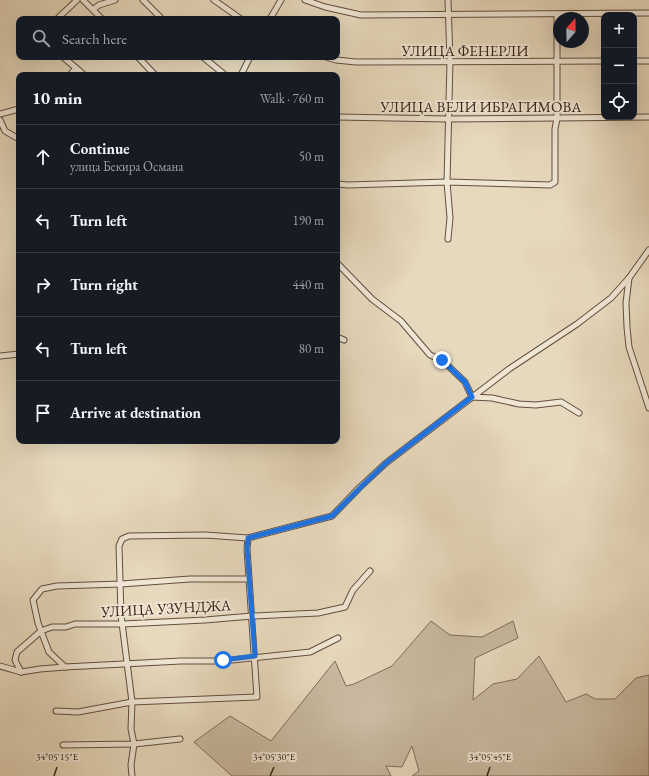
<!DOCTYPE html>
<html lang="en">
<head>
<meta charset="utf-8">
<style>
  body { margin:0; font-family:"EB Garamond",serif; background:#242831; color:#f1f3f6 }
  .controls { position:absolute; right:12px; top:12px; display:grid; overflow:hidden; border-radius:8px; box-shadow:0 4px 16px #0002 }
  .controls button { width:36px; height:36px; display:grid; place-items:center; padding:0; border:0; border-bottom:1px solid #363941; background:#171b24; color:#f1f3f6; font:20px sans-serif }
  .compass { position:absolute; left:553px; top:12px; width:36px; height:36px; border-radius:50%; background:#171b24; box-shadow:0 4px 16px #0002; rotate:20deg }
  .stop { position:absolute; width:12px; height:12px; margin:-9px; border:3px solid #1a73e8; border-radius:50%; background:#fff }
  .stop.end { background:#1a73e8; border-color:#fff; box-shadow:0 1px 4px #0008 }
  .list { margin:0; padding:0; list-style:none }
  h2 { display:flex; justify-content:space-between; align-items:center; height:52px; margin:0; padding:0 16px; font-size:17px }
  h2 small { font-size:13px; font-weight:400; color:#9ea1a6 }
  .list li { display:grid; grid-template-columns:26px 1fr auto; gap:12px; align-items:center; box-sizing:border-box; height:64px; padding:0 16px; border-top:1px solid #363941 }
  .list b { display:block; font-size:15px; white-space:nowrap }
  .list p { margin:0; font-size:13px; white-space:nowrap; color:#9ea1a6 }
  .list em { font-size:13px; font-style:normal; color:#9ea1a6 }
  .icon { flex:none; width:22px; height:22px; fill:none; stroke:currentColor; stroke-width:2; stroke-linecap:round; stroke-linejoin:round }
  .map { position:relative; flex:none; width:649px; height:776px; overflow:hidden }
  .search { position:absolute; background:#171b24; box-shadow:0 4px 16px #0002; left:16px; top:16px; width:324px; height:44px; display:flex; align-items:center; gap:10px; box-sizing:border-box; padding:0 14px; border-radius:8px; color:#9ea1a6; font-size:15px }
  .panel { position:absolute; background:#171b24; box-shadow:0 4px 16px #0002; left:16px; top:72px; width:324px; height:372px; border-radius:8px }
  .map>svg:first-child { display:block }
</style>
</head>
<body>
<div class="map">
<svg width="649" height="776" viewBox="0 0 649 776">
  <rect width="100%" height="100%" fill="#e7d9bd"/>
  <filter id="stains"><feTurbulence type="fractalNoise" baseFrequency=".005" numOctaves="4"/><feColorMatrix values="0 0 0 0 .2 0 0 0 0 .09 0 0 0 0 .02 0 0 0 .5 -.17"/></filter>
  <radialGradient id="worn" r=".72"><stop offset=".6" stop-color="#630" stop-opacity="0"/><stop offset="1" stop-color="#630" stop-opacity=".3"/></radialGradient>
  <!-- green -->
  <path fill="#c9baa1" stroke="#806d5c" d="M431 621 450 635 482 637 513 621 518 638 475 658 473 700 493 684 517 679 539 656 566 702 586 694 595 699H615L636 678 649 675V776H412L419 771 412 746 402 767 386 766 391 776H232L194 742 230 716 271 741 335 661 346 686 354 684 392 666Z"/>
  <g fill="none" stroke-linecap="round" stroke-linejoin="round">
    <!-- minor casing -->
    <g stroke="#624e40" stroke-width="7">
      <g id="minor">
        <path d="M83 0 102 19"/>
        <path d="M143 0 162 19"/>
        <path d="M214 0 241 19"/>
        <path d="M305 0 325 7 361 15 649 13"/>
        <path d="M94 9 99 5 115 0"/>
        <path d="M57 19 77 0"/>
        <path d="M270 19 281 0"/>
        <path d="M63 57 76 68"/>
        <path d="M138 57 155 75"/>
        <path d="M203 57 225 75"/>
        <path d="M326 57 336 60 356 62 604 61"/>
        <path d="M634 61H649"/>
        <path d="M70 75 76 68 84 75"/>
        <path d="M241 75 250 57"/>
        <path d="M0 114 19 109"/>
        <path d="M337 117 448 119 649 117"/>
        <path d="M0 120 5 131 19 139"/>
        <path d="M337 184 348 185 447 182 550 185 555 182V129L557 118V14"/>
        <path d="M448 239 450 218 447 182 450 61 448 0"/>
        <path d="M649 250 629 278 626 303 627 327 629 347 649 408"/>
        <path d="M337 263 372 299 401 321 430 355 442 360 465 382 472 397 492 398 519 404 536 405 561 402 579 413"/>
        <path d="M337 337 344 340"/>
        <path d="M0 356 19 354"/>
        <path d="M0 666 21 672 40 669 65 667 181 661H223L310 652 338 638"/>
        <path d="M65 667 49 652 38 623 33 600 42 589 57 586 121 584 190 579H249"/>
        <path d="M21 672 15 660 17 652 41 631 52 627H66L75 624H123L205 620 252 616 318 613 345 607 353 590 370 571"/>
        <path d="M56 711 78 712 132 702 257 697 247 549 248 538"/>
        <path d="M63 745 134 744 180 739"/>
        <path d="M132 776 131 765 134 744 131 729 132 702 121 615 119 546 122 539 129 536 205 535 248 538 332 516 359 488 386 463 509 369 577 324 611 298 629 278"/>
      </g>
    </g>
    <!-- minor -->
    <use href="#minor" stroke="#efe6d4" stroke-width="5"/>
  </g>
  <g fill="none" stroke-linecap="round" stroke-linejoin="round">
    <!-- route -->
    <path stroke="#1a73e8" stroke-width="5" d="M223 660 255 656 247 549 248 538 332 516 360 488 386 463 472 397 465 382 442 360"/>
  </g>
  <!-- ticks -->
  <path fill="none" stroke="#362017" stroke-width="1.5" d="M54 776 57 767M270 776 274 767M487 776 490 767"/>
  <g text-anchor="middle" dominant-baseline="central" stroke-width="4" stroke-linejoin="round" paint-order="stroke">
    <!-- street labels -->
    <g font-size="15" fill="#362017" stroke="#efe6d4">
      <text x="465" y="50">УЛИЦА ФЕНЕРЛИ</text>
      <text x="481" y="106">УЛИЦА ВЕЛИ ИБРАГИМОВА</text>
      <text transform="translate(166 608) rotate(-3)">УЛИЦА УЗУНДЖА</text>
    </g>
  </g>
  <g font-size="10" text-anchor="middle" fill="#362017" stroke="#efe6d4" stroke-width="4" stroke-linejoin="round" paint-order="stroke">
    <text x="57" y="760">34°05'15"E</text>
    <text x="274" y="760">34°05'30"E</text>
    <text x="490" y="760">34°05'45"E</text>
  </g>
  <rect width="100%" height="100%" filter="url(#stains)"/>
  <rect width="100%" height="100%" fill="url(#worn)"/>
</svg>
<div class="controls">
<button>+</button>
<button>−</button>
<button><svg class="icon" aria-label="locate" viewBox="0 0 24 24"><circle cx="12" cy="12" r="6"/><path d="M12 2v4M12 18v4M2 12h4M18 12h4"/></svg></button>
</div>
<svg class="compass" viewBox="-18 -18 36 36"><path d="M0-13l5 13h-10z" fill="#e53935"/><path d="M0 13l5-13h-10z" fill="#9ea1a6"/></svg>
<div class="stop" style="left:223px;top:660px"></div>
<div class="stop end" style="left:442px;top:360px"></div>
<div class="search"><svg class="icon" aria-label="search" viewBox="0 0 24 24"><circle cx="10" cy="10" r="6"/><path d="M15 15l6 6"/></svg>Search here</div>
<section class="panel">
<h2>10 min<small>Walk · 760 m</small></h2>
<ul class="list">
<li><svg class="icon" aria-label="ahead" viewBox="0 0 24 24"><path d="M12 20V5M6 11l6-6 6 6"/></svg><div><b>Continue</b><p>улица Бекира Османа</p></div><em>50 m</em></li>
<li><svg class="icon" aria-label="left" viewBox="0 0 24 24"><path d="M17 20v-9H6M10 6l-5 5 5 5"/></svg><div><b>Turn left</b></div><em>190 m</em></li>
<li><svg class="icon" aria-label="right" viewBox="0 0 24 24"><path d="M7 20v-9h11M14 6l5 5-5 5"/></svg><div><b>Turn right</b></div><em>440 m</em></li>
<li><svg class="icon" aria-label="left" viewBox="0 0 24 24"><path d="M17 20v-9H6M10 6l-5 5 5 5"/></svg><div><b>Turn left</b></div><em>80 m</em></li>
<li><svg class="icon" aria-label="arrive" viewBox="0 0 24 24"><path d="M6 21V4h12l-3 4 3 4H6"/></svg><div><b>Arrive at destination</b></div></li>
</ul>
</section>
</div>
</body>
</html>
